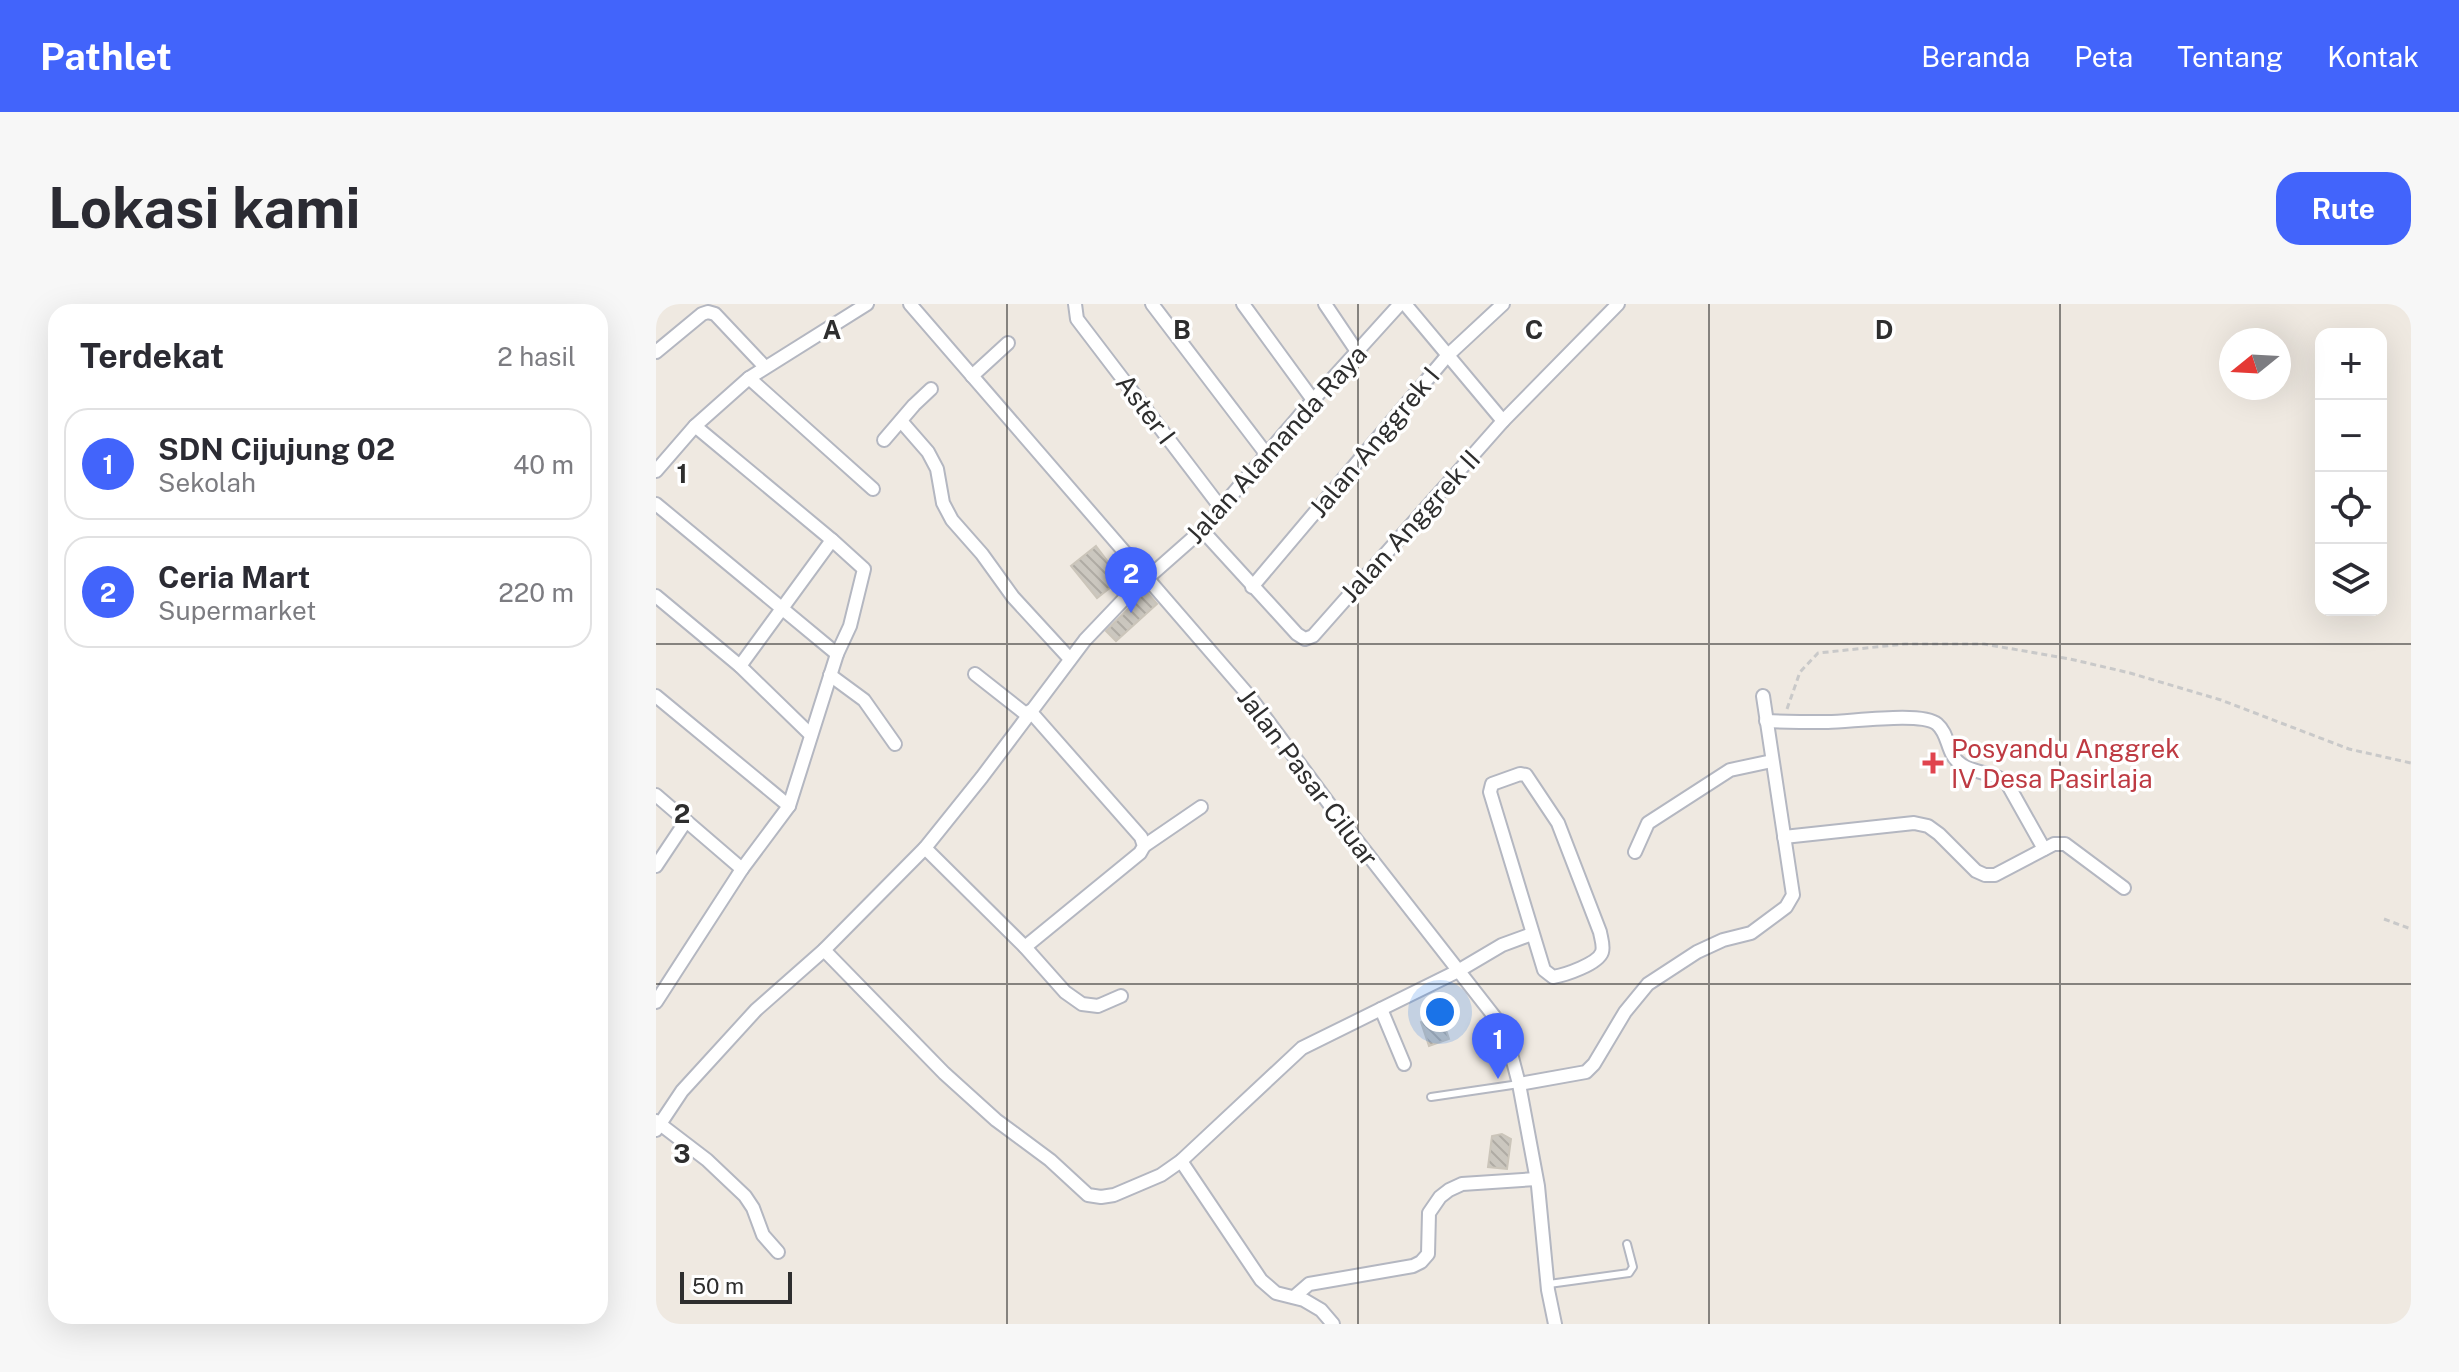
<!DOCTYPE html>
<html lang="id">
<head>
<meta charset="utf-8">
<style>
  body { margin:0; font-family:"Public Sans",sans-serif; background:#f7f7f7; color:#2b2b33 }
  .controls { position:absolute; right:24px; top:24px; display:grid; overflow:hidden; border-radius:16px; box-shadow:0 8px 32px #0002 }
  .controls button { width:72px; height:72px; display:grid; place-items:center; padding:0; border:0; border-bottom:2px solid #e1e1e2; background:#fff; color:#2b2b33; font:40px sans-serif }
  .compass { position:absolute; left:1563px; top:24px; width:72px; height:72px; border-radius:50%; background:#fff; box-shadow:0 8px 32px #0002; rotate:252deg }
  .scale { position:absolute; left:24px; bottom:20px; width:112px; box-sizing:border-box; padding-left:8px; border:4px solid #2e2e2e; border-top:0; font-size:22px; line-height:28px; white-space:nowrap; color:#2e2e2e; -webkit-text-stroke:6px #fff; paint-order:stroke }
  .you { position:absolute; left:784px; top:708px; width:28px; height:28px; margin:-20px; border:6px solid #fff; border-radius:50%; background:#1a73e8; box-shadow:0 0 0 12px #1a73e833 }
  .badge { display:grid; place-items:center; width:52px; height:52px; border-radius:50%; background:#4264fb; color:#fff; font-size:26px; font-weight:700 }
  .pin { position:absolute; translate:-50% -66px; filter:drop-shadow(0 2px 4px #0008) }
  .pin::after { content:''; position:absolute; top:42px; width:28px; height:24px; background:inherit; clip-path:polygon(0 0,100% 0,50% 100%) }
  .list { margin:0; padding:0; list-style:none }
  h2 { display:flex; justify-content:space-between; align-items:center; height:104px; margin:0; padding:0 32px; font-size:34px }
  h2 small { font-size:26px; font-weight:400; color:#7c7c81 }
  .list li { display:grid; grid-template-columns:52px 1fr auto; gap:24px; align-items:center; box-sizing:border-box; height:112px; margin:0 16px 16px; padding:0 16px; border:2px solid #e1e1e2; border-radius:24px }
  .list b { display:block; font-size:30px; white-space:nowrap }
  .list p { margin:0; font-size:26px; white-space:nowrap; color:#7c7c81 }
  .list em { font-size:26px; font-style:normal; color:#7c7c81 }
  .icon { flex:none; width:44px; height:44px; fill:none; stroke:currentColor; stroke-width:2; stroke-linecap:round; stroke-linejoin:round }
  .map { position:relative; flex:none; width:1755px; height:1020px; overflow:hidden; border-radius:24px }
  header { display:flex; align-items:center; gap:48px; box-sizing:border-box; height:112px; padding:0 40px; background:#4264fb; color:#fff }
  header strong { font-size:38px }
  nav { display:flex; gap:44px; margin-inline-start:auto; font-size:28px }
  .intro { display:flex; align-items:center; justify-content:space-between; box-sizing:border-box; height:192px; padding:0 48px }
  h1 { margin:0; font-size:56px }
  .button { padding:20px 36px; border-radius:24px; background:#4264fb; color:#fff; font-size:28px; font-weight:700 }
  main { display:flex; gap:48px; padding:0 48px }
  aside { flex:1; background:#fff; border-radius:24px; box-shadow:0 8px 32px #0002 }
  .map>svg:first-child { display:block }
</style>
</head>
<body>
<header>
<strong>Pathlet</strong>
<nav><a>Beranda</a><a>Peta</a><a>Tentang</a><a>Kontak</a></nav>
</header>
<div class="intro"><h1>Lokasi kami</h1><a class="button">Rute</a></div>
<main>
<aside>
<h2>Terdekat<small>2 hasil</small></h2>
<ul class="list">
<li><span class="badge">1</span><div><b>SDN Cijujung 02</b><p>Sekolah</p></div><em>40 m</em></li>
<li><span class="badge">2</span><div><b>Ceria Mart</b><p>Supermarket</p></div><em>220 m</em></li>
</ul>
</aside>
<div class="map">
<svg width="1755" height="1020" viewBox="0 0 1755 1020">
  <defs>
    <pattern id="building-back-hatch" width="6" height="6" patternUnits="userSpaceOnUse" patternTransform="scale(2)"><rect width="6" height="6" fill="#cbc7bf"/><path d="M-1 5l2 2M0 0l6 6M5-1l2 2" fill="none" stroke="#afaba4"/></pattern>
  </defs>
  <rect width="100%" height="100%" fill="#efe9e1"/>
  <!-- building -->
  <g fill="url(#building-back-hatch)" stroke="#cbc5ba" stroke-width="2">
    <path d="M440 242 465 275 441 294 415 262Z"/>
    <path d="M490 287 501 300 460 337 450 327Z"/>
    <path d="M785 711 793 735 773 742 765 718Z"/>
    <path d="M846 830 855 835 851 865 832 863 836 832Z"/>
  </g>
  <g fill="none" stroke-linecap="round" stroke-linejoin="round">
    <!-- service casing -->
    <g stroke="#b4b7c1" stroke-width="10">
      <g id="service">
        <path d="M775 793 863 780"/>
        <path d="M893 980 973 969 977 963 971 940"/>
      </g>
    </g>
    <!-- minor casing -->
    <g stroke="#b4b7c1" stroke-width="16">
      <g id="minor">
        <path d="M254 0 594 393 691 524 841 716 852 738 863 780 882 882 892 986 899 1020"/>
        <path d="M419 0 421 15 565 204"/>
        <path d="M496 0 611 151"/>
        <path d="M587 0 657 96"/>
        <path d="M669 0 702 49"/>
        <path d="M749 0 847 117"/>
        <path d="M0 48 46 10 52 8 59 10 109 63"/>
        <path d="M316 72 352 39"/>
        <path d="M93 74 217 185"/>
        <path d="M245 117 272 148 281 165 287 199 296 216 326 250 357 293 414 355"/>
        <path d="M228 136 258 101 275 85"/>
        <path d="M0 167 39 122 93 74 211 0"/>
        <path d="M0 200 181 350"/>
        <path d="M546 226 641 330 649 335 657 332 847 117 962 0"/>
        <path d="M596 283 791 52 847 0"/>
        <path d="M0 292 84 362 155 431"/>
        <path d="M84 362 176 236"/>
        <path d="M319 370 371 411"/>
        <path d="M174 371 208 396 239 440"/>
        <path d="M0 392 133 502"/>
        <path d="M1110 417C1130 418 1151 418 1172 418 1194 418 1266 407 1281 420 1294 431 1290 451 1306 461 1320 470 1338 468 1351 479L1388 545"/>
        <path d="M864 470 870 471 902 519 944 628C945 634 948 642 946 648 942 660 909 671 897 673L888 666 834 488 836 480Z"/>
        <path d="M0 491 86 565"/>
        <path d="M1128 533 1258 519 1272 522 1283 530 1320 567 1329 571H1339L1398 540H1409L1468 584"/>
        <path d="M488 542 545 503"/>
        <path d="M269 544 369 643 409 688 426 700 442 702 465 692"/>
        <path d="M979 548 992 519 1074 466 1116 457"/>
        <path d="M0 562 30 517"/>
        <path d="M369 643 484 549 488 542 485 533 374 407"/>
        <path d="M168 646 288 769 340 816 394 856 432 891 445 893 458 891 505 871 525 857 646 744 802 667 846 641 876 630"/>
        <path d="M0 698 86 565 133 502 181 350 194 322 208 265 176 236 39 122"/>
        <path d="M725 705 748 760"/>
        <path d="M863 780 930 768 938 760 969 708 992 680 1041 648 1067 636 1095 629 1130 603 1137 591 1107 392"/>
        <path d="M0 817 51 856 89 892 97 904 107 931 122 948"/>
        <path d="M0 826 26 787 100 706 168 646 269 544 326 473 429 336 470 293 546 226 657 96 744 0"/>
        <path d="M525 857 605 976 620 989 648 996 665 1006 677 1020"/>
        <path d="M638 993 653 980 757 962 765 958 772 950 773 909 784 893 793 886 806 880 880 875"/>
      </g>
    </g>
    <!-- path -->
    <g stroke="#c9c9c9" stroke-width="3" stroke-dasharray="6 4" stroke-linecap="butt">
      <path d="M1131 405 1144 368 1162 349 1249 340H1328L1414 355 1474 369 1565 396 1693 445 1755 459"/>
      <path d="M1728 615 1755 625"/>
    </g>
    <!-- service -->
    <use href="#service" stroke="#fff" stroke-width="6"/>
    <!-- minor -->
    <use href="#minor" stroke="#fff" stroke-width="12"/>
  </g>
  <!-- grid -->
  <path fill="none" stroke="#2e2e2e" stroke-width="2" stroke-opacity="0.55" d="M351 0V1020M702 0V1020M1053 0V1020M1404 0V1020M0 340H1755M0 680H1755"/>
  <!-- markers -->
  <path fill="#e0444e" stroke="#fff" stroke-width="3" d="M1273 447h8v8h8v8h-8v8h-8v-8h-8v-8h8z"/>
  <g text-anchor="middle" dominant-baseline="central" stroke-width="7" stroke-linejoin="round" paint-order="stroke">
    <!-- street labels -->
    <g font-size="26" fill="#2e2e2e" stroke="#fff">
      <text transform="translate(490 105) rotate(53)">Aster I</text>
      <text transform="translate(718 138) rotate(-50)">Jalan Anggrek I</text>
      <text transform="translate(620 140) rotate(-48)">Jalan Alamanda Raya</text>
      <text transform="translate(754 222) rotate(-48)">Jalan Anggrek II</text>
      <text transform="translate(652 473) rotate(53)">Jalan Pasar Ciluar</text>
    </g>
    <!-- health labels -->
    <g font-size="26" fill="#be3a42" stroke="#fff" text-anchor="start">
      <text x="1295" y="444">Posyandu Anggrek<tspan x="1295" dy="30">IV Desa Pasirlaja</tspan></text>
    </g>
  </g>
  <g font-size="26" text-anchor="middle" font-weight="bold" fill="#2e2e2e" stroke="#fff" stroke-width="7" stroke-linejoin="round" paint-order="stroke">
    <text x="176" y="35">A</text>
    <text x="526" y="35">B</text>
    <text x="878" y="35">C</text>
    <text x="1228" y="35">D</text>
    <text x="26" y="179">1</text>
    <text x="26" y="519">2</text>
    <text x="26" y="859">3</text>
  </g>
</svg>
<div class="controls">
<button>+</button>
<button>−</button>
<button><svg class="icon" aria-label="locate" viewBox="0 0 24 24"><circle cx="12" cy="12" r="6"/><path d="M12 2v4M12 18v4M2 12h4M18 12h4"/></svg></button>
<button><svg class="icon" aria-label="layers" viewBox="0 0 24 24"><path d="M12 4l9 5-9 5-9-5zM3 14l9 5 9-5"/></svg></button>
</div>
<svg class="compass" viewBox="-18 -18 36 36"><path d="M0-13l5 13h-10z" fill="#e53935"/><path d="M0 13l5-13h-10z" fill="#7c7c81"/></svg>
<div class="scale">50 m</div>
<div class="you"></div>
<div class="pin badge" style="left:842px;top:775px">1</div>
<div class="pin badge" style="left:475px;top:309px">2</div>
</div>
</main>
</body>
</html>
